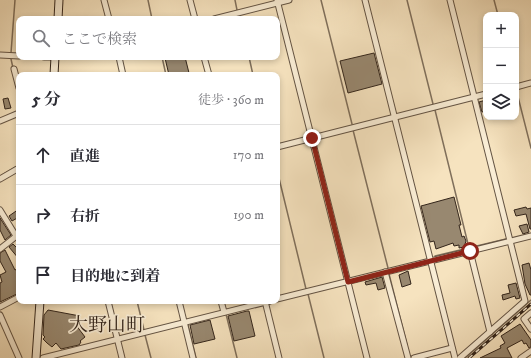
<!DOCTYPE html>
<html lang="ja">
<head>
<meta charset="utf-8">
<style>
  body { margin:0; font-family:"IM FELL DW Pica","Noto Serif JP",serif; background:#f7f7f7; color:#2b2b33 }
  .controls { position:absolute; right:12px; top:12px; display:grid; overflow:hidden; border-radius:8px; box-shadow:0 2px 6px #0003 }
  .controls button { width:36px; height:36px; display:grid; place-items:center; padding:0; border:0; border-bottom:1px solid #e1e1e2; background:#fff; color:#2b2b33; font:20px sans-serif }
  .stop { position:absolute; width:12px; height:12px; margin:-9px; border:3px solid #8f2418; border-radius:50%; background:#fff }
  .stop.end { background:#8f2418; border-color:#fff; box-shadow:0 1px 4px #0008 }
  .list { margin:0; padding:0; list-style:none }
  h2 { display:flex; justify-content:space-between; align-items:center; height:52px; margin:0; padding:0 16px; font-size:17px }
  h2 small { font-size:13px; font-weight:400; color:#7c7c81 }
  .list li { display:grid; grid-template-columns:26px 1fr auto; gap:12px; align-items:center; box-sizing:border-box; height:60px; padding:0 16px; border-top:1px solid #e1e1e2 }
  .list b { display:block; font-size:15px; white-space:nowrap }
  .list em { font-size:13px; font-style:normal; color:#7c7c81 }
  .icon { flex:none; width:22px; height:22px; fill:none; stroke:currentColor; stroke-width:2; stroke-linecap:round; stroke-linejoin:round }
  .map { position:relative; flex:none; width:531px; height:358px; overflow:hidden }
  .search { position:absolute; background:#fff; box-shadow:0 2px 6px #0003; left:16px; top:16px; width:264px; height:44px; display:flex; align-items:center; gap:10px; box-sizing:border-box; padding:0 14px; border-radius:8px; color:#7c7c81; font-size:15px }
  .panel { position:absolute; background:#fff; box-shadow:0 2px 6px #0003; left:16px; top:72px; width:264px; height:232px; border-radius:8px }
  .map>svg:first-child { display:block }
</style>
</head>
<body>
<div class="map">
<svg width="531" height="358" viewBox="0 0 531 358">
  <rect width="100%" height="100%" fill="#f6e3bf"/>
  <filter id="stains"><feTurbulence type="fractalNoise" baseFrequency=".005" numOctaves="4"/><feColorMatrix values="0 0 0 0 .2 0 0 0 0 .09 0 0 0 0 .02 0 0 0 .5 -.17"/></filter>
  <radialGradient id="worn" r=".72"><stop offset=".6" stop-color="#630" stop-opacity="0"/><stop offset="1" stop-color="#630" stop-opacity=".3"/></radialGradient>
  <g fill="none" stroke-linecap="round" stroke-linejoin="round">
    <!-- stream -->
    <g stroke="#80705c" stroke-width="1.5">
      <path d="M148 0 152 19"/>
      <path d="M235 0 237 10"/>
      <path d="M321 0 352 124"/>
      <path d="M407 0 433 104"/>
      <path d="M494 0 498 15"/>
      <path d="M239 16V19"/>
      <path d="M11 53 15 0"/>
      <path d="M162 57 166 75"/>
      <path d="M249 57 253 75"/>
      <path d="M11 59 13 68"/>
      <path d="M516 89 531 148"/>
      <path d="M435 110 469 248"/>
      <path d="M353 130 388 268"/>
      <path d="M277 170 306 289"/>
      <path d="M0 176 19 165"/>
      <path d="M435 256 506 239"/>
      <path d="M389 274 407 345"/>
      <path d="M308 294 324 358"/>
      <path d="M137 301 144 330"/>
      <path d="M226 314 237 358"/>
      <path d="M188 325 196 358"/>
      <path d="M145 335 151 358"/>
      <path d="M465 358 531 300"/>
    </g>
  </g>
  <!-- building -->
  <g fill="#988870" stroke="#33251b">
    <path d="M374 53 382 84 348 93 340 61Z"/>
    <path d="M185 57 189 73 169 75 165 58Z"/>
    <path d="M8 98 11 108 5 109 3 99Z"/>
    <path d="M486 100V111L482 112 479 102Z"/>
    <path d="M454 197 461 225H459L462 237 464 236 466 241 464 247 459 248V245L454 246 453 243 436 249 434 241 430 242 421 206Z"/>
    <path d="M526 207 527 209 531 208V229H530L526 214 516 216 514 210Z"/>
    <path d="M19 209V217L12 221 9 216Z"/>
    <path d="M0 218 11 235 5 240 0 230Z"/>
    <path d="M527 224 529 232 523 234 519 226Z"/>
    <path d="M13 244 19 250V259L9 247Z"/>
    <path d="M5 250 15 270 19 268V293L0 302V283L2 282 0 275 6 272 0 261V253Z"/>
    <path d="M529 263 531 270V295H530L525 284 522 265Z"/>
    <path d="M408 271 411 284 402 287 399 275Z"/>
    <path d="M382 277 385 288 378 290 376 283 366 285 365 282Z"/>
    <path d="M516 283 520 298 516 299 515 296 503 300 502 295 510 293 508 285Z"/>
    <path d="M48 310 80 316 76 325 85 337 80 341 81 342 79 345 61 349 56 343 52 347 47 343 43 339 45 337 43 335 44 315Z"/>
    <path d="M247 311H249L255 336 234 341 228 316Z"/>
    <path d="M210 320 215 339 194 344 190 325Z"/>
    <path d="M520 324 531 340V347L529 348 526 343 524 344 522 340 507 348 512 358H480L501 348 500 346 505 343 501 336Z"/>
  </g>
  <g fill="none" stroke-linecap="round" stroke-linejoin="round">
    <!-- minor casing -->
    <g stroke="#645444" stroke-width="7">
      <g id="minor">
        <path d="M104 0 109 19"/>
        <path d="M190 0 195 19"/>
        <path d="M277 0 367 358"/>
        <path d="M365 0 455 358"/>
        <path d="M450 0 525 301 460 358"/>
        <path d="M214 19 289 0"/>
        <path d="M0 55 19 56"/>
        <path d="M44 57H56"/>
        <path d="M119 57 123 75"/>
        <path d="M204 57 209 75"/>
        <path d="M14 69 19 88"/>
        <path d="M516 87 531 83"/>
        <path d="M0 121 19 113"/>
        <path d="M277 147 486 94"/>
        <path d="M0 179 19 168"/>
        <path d="M0 210 16 236"/>
        <path d="M0 249 19 234"/>
        <path d="M470 251 490 332"/>
        <path d="M385 272 408 358"/>
        <path d="M277 299 531 236"/>
        <path d="M108 301 122 358"/>
        <path d="M179 301 193 358"/>
        <path d="M221 301 224 312"/>
        <path d="M265 301 279 358"/>
        <path d="M0 307 19 297"/>
        <path d="M531 313 524 319 531 329"/>
        <path d="M0 315 19 358"/>
        <path d="M43 358 270 301"/>
        <path d="M414 358 452 348"/>
        <path d="M521 358 531 351"/>
      </g>
    </g>
    <!-- secondary casing -->
    <g stroke="#33251b" stroke-width="9">
      <g id="secondary">
        <path d="M58 19 59 0"/>
        <path d="M54 75 55 57"/>
        <path d="M36 358 40 301"/>
      </g>
    </g>
    <!-- minor -->
    <use href="#minor" stroke="#f9edd5" stroke-width="5"/>
    <!-- secondary -->
    <use href="#secondary" stroke="#f9edd5" stroke-width="7"/>
    <!-- rail casing -->
    <g stroke="#33251b" stroke-width="3">
      <path id="rail" d="M469 358 531 304"/>
    </g>
    <!-- rail -->
    <use href="#rail" stroke="#f9edd5" stroke-width="1.5" stroke-dasharray="4.5" stroke-linecap="butt"/>
  </g>
  <g fill="none" stroke-linecap="round" stroke-linejoin="round">
    <!-- route -->
    <path stroke="#8f2418" stroke-width="5" d="M312 138 348 282 470 251"/>
  </g>
  <g text-anchor="middle" dominant-baseline="central" stroke-width="3.5" stroke-linejoin="round" paint-order="stroke">
    <!-- quarter labels -->
    <g font-size="19" fill="#33251b" stroke="#f9edd5">
      <text x="107" y="325">大野山町</text>
    </g>
  </g>
  <rect width="100%" height="100%" filter="url(#stains)"/>
  <rect width="100%" height="100%" fill="url(#worn)"/>
</svg>
<div class="controls">
<button>+</button>
<button>−</button>
<button><svg class="icon" aria-label="layers" viewBox="0 0 24 24"><path d="M12 4l9 5-9 5-9-5zM3 14l9 5 9-5"/></svg></button>
</div>
<div class="stop" style="left:470px;top:251px"></div>
<div class="stop end" style="left:312px;top:138px"></div>
<div class="search"><svg class="icon" aria-label="search" viewBox="0 0 24 24"><circle cx="10" cy="10" r="6"/><path d="M15 15l6 6"/></svg>ここで検索</div>
<section class="panel">
<h2>5 分<small>徒歩 · 360 m</small></h2>
<ul class="list">
<li><svg class="icon" aria-label="ahead" viewBox="0 0 24 24"><path d="M12 20V5M6 11l6-6 6 6"/></svg><div><b>直進</b></div><em>170 m</em></li>
<li><svg class="icon" aria-label="right" viewBox="0 0 24 24"><path d="M7 20v-9h11M14 6l5 5-5 5"/></svg><div><b>右折</b></div><em>190 m</em></li>
<li><svg class="icon" aria-label="arrive" viewBox="0 0 24 24"><path d="M6 21V4h12l-3 4 3 4H6"/></svg><div><b>目的地に到着</b></div></li>
</ul>
</section>
</div>
</body>
</html>
